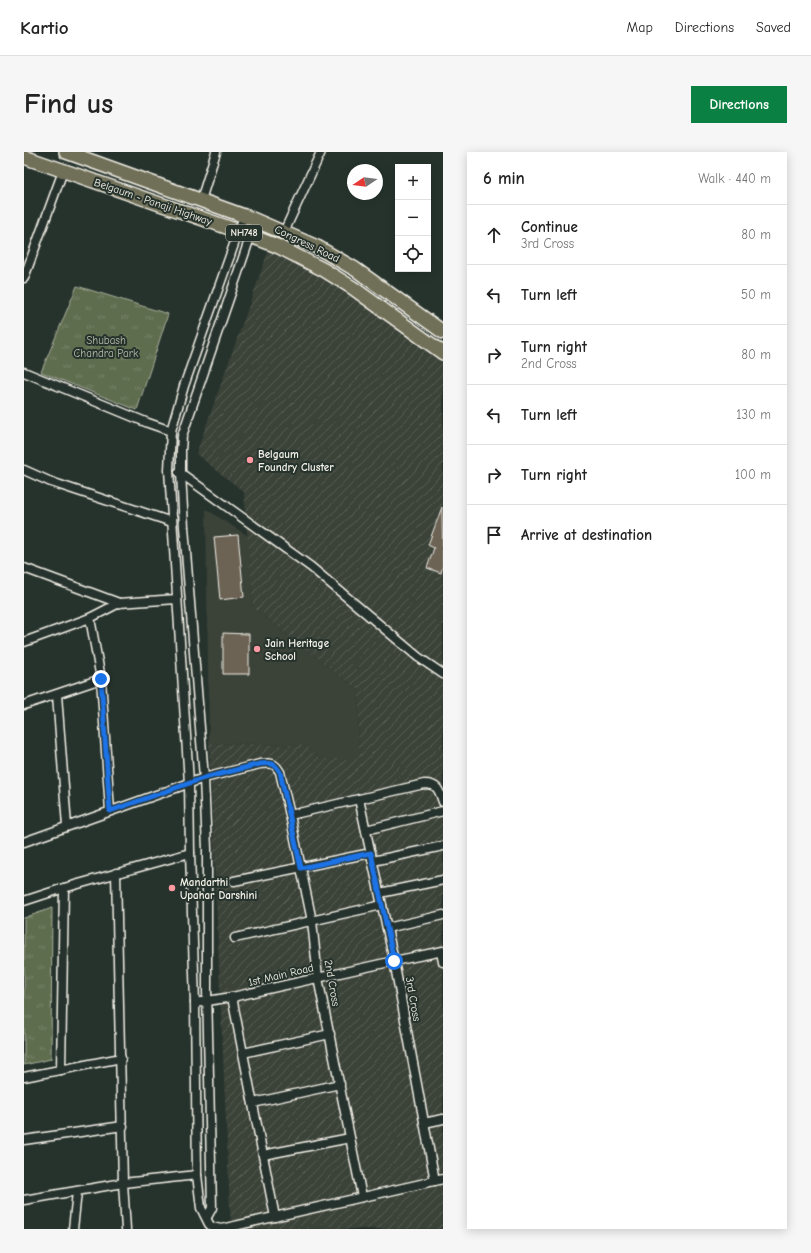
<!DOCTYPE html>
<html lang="en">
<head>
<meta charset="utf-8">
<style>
  body { margin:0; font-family:"Comic Neue",sans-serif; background:#f6f6f6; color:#222 }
  .controls { position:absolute; right:12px; top:12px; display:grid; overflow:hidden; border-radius:0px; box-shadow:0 2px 10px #0003 }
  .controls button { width:36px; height:36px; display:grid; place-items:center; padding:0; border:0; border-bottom:1px solid #e0e0e0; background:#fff; color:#222; font:20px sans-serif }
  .compass { position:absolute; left:323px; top:12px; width:36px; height:36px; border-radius:50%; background:#fff; box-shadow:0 2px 10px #0003; rotate:257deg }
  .stop { position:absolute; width:12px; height:12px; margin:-9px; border:3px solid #1a73e8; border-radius:50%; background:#fff }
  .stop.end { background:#1a73e8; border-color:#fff; box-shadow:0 1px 4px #0008 }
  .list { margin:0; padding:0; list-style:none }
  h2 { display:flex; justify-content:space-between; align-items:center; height:52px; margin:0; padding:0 16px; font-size:17px }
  h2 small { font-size:13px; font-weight:400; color:#767676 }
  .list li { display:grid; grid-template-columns:26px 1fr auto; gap:12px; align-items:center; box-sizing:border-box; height:60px; padding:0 16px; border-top:1px solid #e0e0e0 }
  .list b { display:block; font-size:15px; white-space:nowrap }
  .list p { margin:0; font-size:13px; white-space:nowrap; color:#767676 }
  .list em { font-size:13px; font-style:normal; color:#767676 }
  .icon { flex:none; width:22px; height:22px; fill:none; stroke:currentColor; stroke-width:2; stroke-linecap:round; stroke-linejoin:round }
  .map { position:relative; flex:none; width:419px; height:1077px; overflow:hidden; border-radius:0px }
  header { display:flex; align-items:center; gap:24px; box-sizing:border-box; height:56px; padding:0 20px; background:#fff; border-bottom:1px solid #e0e0e0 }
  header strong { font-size:19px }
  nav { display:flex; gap:22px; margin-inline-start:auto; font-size:14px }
  .intro { display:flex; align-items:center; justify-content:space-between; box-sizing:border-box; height:96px; padding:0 24px }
  h1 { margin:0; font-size:28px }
  .button { padding:10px 18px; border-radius:0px; background:#0b8043; color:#fff; font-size:14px; font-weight:700 }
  main { display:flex; gap:24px; padding:0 24px }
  aside { flex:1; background:#fff; border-radius:0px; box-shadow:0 2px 10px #0003 }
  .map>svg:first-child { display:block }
</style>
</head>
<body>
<header>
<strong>Kartio</strong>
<nav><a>Map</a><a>Directions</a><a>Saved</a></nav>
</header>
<div class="intro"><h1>Find us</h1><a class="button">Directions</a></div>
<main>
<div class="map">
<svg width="419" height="1077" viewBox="0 0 419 1077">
  <defs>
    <pattern id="industrial-furrows" width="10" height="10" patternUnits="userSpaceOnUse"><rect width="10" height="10" fill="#3b4239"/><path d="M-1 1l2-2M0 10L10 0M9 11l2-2" fill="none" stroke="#585e56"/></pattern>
    <pattern id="park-tufts" width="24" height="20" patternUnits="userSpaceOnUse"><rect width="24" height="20" fill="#5f6d4f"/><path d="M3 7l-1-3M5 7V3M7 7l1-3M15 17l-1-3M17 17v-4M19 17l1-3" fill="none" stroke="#778268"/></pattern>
  </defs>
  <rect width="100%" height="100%" fill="#26332d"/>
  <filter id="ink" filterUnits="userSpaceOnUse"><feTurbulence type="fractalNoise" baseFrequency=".025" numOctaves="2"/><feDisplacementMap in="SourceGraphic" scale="8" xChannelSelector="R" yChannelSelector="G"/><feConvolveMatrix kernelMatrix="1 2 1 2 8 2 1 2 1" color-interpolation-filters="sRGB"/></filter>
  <g filter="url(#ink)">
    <!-- built -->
    <path fill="#3b4239" d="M182 357 224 384 229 456 335 539 334 607H299L279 593 185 591Z"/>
    <!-- industrial -->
    <path fill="url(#industrial-furrows)" d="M245 97 315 134 419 210V1077H208L206 1059 185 591 279 593 299 607H334L335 539 229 456 220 340 172 302Z"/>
    <!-- park -->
    <g fill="url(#park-tufts)" stroke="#aaaf9c">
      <path d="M53 134 144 162 113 258 17 220Z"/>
      <path d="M28 756 27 907 0 913V766Z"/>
    </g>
    <!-- building -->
    <g fill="#6c6455" stroke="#f4f1e8">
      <path d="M418 355 419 413 417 421 403 416 410 396 404 393Z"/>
      <path d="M214 383 220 445 196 448 190 385Z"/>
      <path d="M199 481 225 482V522H199Z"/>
    </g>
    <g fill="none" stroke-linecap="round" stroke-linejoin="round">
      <!-- minor casing -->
      <g stroke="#f4f1e8" stroke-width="11">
        <g id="minor">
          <path d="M177 48 192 0"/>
          <path d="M220 64 160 234 147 279 145 318 165 631 166 701 171 851 173 1023 177 1056 185 1072 188 1075 197 1077 419 1027"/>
          <path d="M260 80 297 0"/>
          <path d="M0 126 39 19"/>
          <path d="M0 220 124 271 147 279"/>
          <path d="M0 318 27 330 148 370"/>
          <path d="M155 320 287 415 394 505 419 522"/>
          <path d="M0 416 95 451"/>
          <path d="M66 466 77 527 86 659"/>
          <path d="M0 490 66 466 95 451 153 447"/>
          <path d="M33 543 43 674"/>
          <path d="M0 553 77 527"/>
          <path d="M335 647 370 809 411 1029"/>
          <path d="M266 663 400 632C414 632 415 638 419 650"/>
          <path d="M342 678 419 659"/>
          <path d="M0 690 180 626 236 612C247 611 250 610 256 620L266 663 288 769 294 826 338 1045"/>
          <path d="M349 709 419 694"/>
          <path d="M92 721 99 1031 102 1077"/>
          <path d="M210 729 347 701"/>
          <path d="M356 741 419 728"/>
          <path d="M0 749 40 736 166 701"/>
          <path d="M363 776 419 763"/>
          <path d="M211 786 358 753"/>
          <path d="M417 800 419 810"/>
          <path d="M208 845 251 1065"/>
          <path d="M171 851 208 845 370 809 419 799"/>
          <path d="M219 901 306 882"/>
          <path d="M37 918 40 736"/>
          <path d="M0 925 97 906"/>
          <path d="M229 951 316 932"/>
          <path d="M400 971 419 967"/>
          <path d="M0 988 99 974"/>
          <path d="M239 1003 326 986"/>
          <path d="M0 1048 99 1031 173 1023"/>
          <path d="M183 1065 188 1056 183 838V697L180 626 160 375 157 321V298L158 284 232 68"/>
          <path d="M49 1077 53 1040"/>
        </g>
      </g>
      <!-- trunk casing -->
      <g stroke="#f4f1e8" stroke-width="16">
        <g id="trunk">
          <path d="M42 0 226 66 293 95 331 117 419 180"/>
          <path d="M0 5 214 79 253 94 300 118 329 136 419 201"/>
        </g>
      </g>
      <!-- minor -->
      <use href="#minor" stroke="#26332d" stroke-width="8"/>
      <!-- trunk -->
      <use href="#trunk" stroke="#706f59" stroke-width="13"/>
    </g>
  </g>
  <g fill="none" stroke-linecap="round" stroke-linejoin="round" filter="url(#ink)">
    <!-- route -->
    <path stroke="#1a73e8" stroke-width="5" d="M77 527 86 659 180 626 236 612C247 611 250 610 256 620L277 716 347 701 370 809"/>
  </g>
  <!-- markers -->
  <g fill="#ff9aa2" stroke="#26332d" stroke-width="1.5">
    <circle cx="226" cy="308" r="4"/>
    <circle cx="233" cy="497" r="4"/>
    <circle cx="148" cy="736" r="4"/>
  </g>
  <g text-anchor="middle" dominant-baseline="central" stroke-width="4" stroke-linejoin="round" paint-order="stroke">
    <!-- shield labels -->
    <rect fill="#26332d" stroke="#b6b8b0" stroke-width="1" x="202" y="73" width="36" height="16" rx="3"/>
    <g font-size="10" font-weight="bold" fill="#f4f1e8">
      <text x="220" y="81">NH748</text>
    </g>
    <!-- street labels -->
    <g font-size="11" fill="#f4f1e8" stroke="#26332d">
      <text transform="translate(129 50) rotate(19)">Belgaum - Panaji Highway</text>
      <text transform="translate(283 92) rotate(26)">Congress Road</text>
      <text transform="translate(257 823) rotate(-13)">1st Main Road</text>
      <text transform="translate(308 831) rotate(80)">2nd Cross</text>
      <text transform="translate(389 847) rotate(80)">3rd Cross</text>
    </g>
    <!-- park labels -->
    <g font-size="11" fill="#b8bcab" stroke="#26332d">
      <text x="82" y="188">Shubash<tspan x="82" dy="13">Chandra Park</tspan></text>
    </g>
    <!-- poi labels -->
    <g font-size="11" font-weight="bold" fill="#f4f1e8" stroke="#26332d" text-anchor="start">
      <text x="234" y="302">Belgaum<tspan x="234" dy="13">Foundry Cluster</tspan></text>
      <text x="241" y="491">Jain Heritage<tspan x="241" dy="13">School</tspan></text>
      <text x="156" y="730">Mandarthi<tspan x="156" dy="13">Upahar Darshini</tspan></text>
    </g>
  </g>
</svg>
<div class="controls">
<button>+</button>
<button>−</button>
<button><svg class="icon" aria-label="locate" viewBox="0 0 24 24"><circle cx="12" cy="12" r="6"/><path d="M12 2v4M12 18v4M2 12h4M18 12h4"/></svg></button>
</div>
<svg class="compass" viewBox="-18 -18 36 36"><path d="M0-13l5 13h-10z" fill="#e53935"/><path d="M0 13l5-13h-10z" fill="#767676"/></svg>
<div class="stop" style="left:370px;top:809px"></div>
<div class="stop end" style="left:77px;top:527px"></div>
</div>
<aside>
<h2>6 min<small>Walk · 440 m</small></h2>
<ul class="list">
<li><svg class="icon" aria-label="ahead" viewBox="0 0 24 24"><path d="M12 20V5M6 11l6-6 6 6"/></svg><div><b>Continue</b><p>3rd Cross</p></div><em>80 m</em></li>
<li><svg class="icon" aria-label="left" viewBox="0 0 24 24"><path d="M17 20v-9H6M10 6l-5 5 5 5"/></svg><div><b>Turn left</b></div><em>50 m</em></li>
<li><svg class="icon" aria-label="right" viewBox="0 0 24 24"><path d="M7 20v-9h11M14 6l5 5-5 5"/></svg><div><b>Turn right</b><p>2nd Cross</p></div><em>80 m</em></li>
<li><svg class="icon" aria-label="left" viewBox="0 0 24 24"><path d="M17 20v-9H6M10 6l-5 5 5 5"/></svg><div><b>Turn left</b></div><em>130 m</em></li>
<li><svg class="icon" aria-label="right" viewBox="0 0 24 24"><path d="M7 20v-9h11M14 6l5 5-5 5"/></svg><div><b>Turn right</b></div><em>100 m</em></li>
<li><svg class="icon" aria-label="arrive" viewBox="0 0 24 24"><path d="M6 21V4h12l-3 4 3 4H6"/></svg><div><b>Arrive at destination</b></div></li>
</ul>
</aside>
</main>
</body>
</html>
